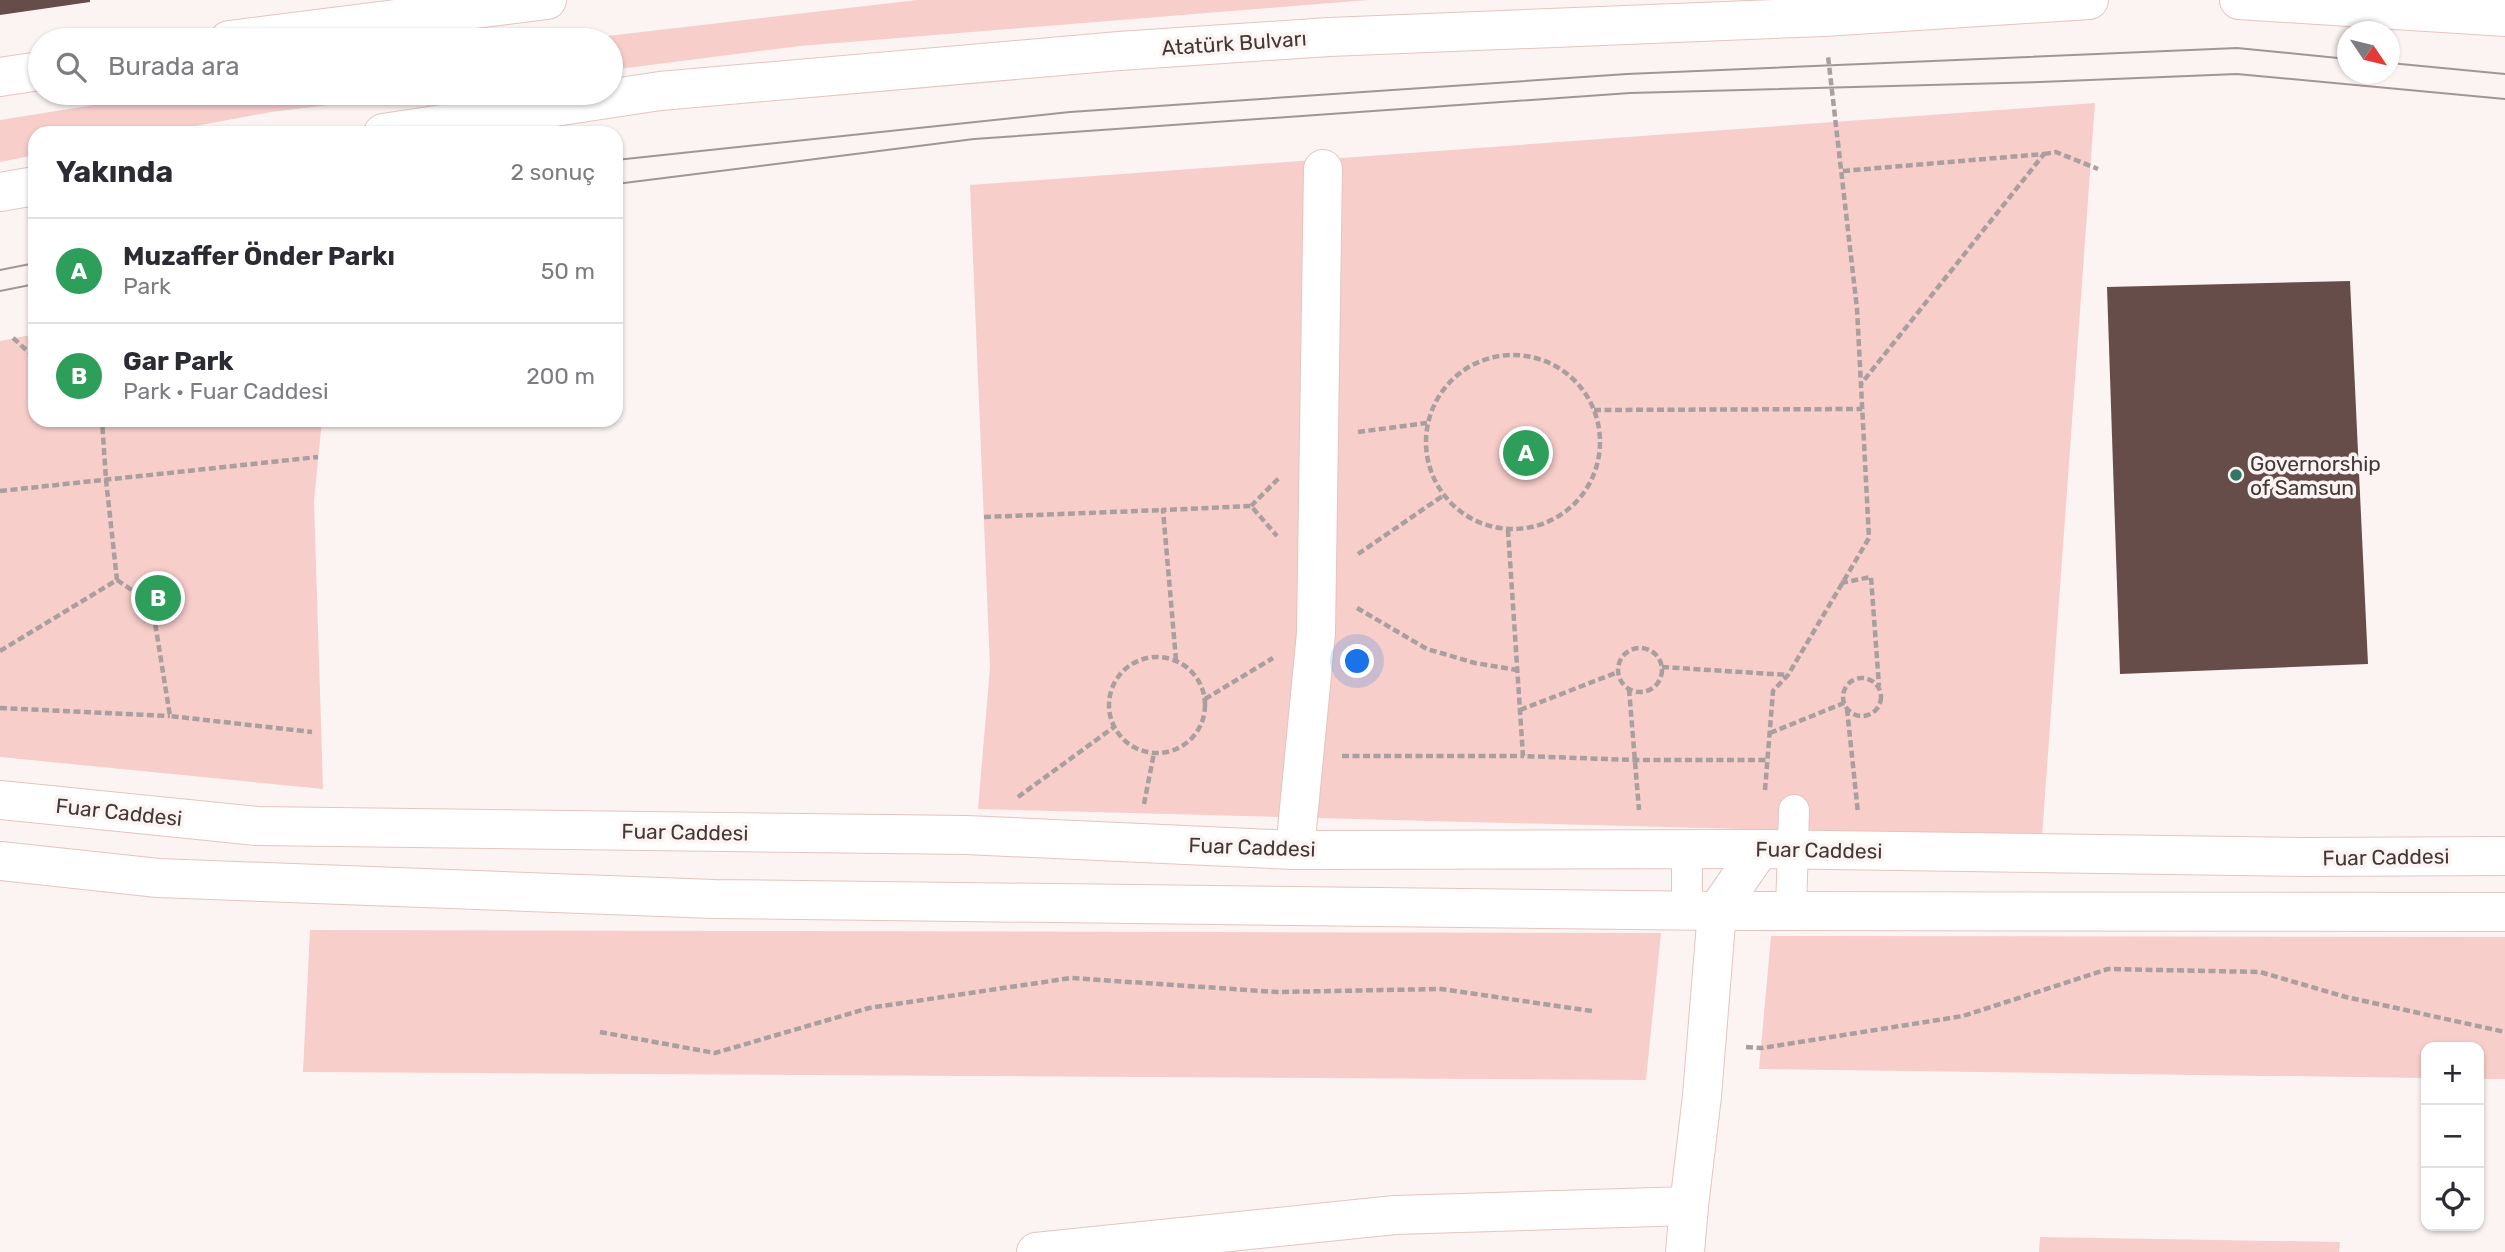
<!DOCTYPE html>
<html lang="tr">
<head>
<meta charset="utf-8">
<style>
  body { margin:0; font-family:Rubik,sans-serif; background:#f2f2f3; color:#2b2b33 }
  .controls { position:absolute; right:21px; bottom:21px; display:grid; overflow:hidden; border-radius:14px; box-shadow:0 2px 5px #0004 }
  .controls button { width:63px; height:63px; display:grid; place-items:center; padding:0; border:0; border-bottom:2px solid #e1e1e2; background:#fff; color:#2b2b33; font:35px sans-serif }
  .compass { position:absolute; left:2337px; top:21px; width:63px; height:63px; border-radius:50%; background:#fff; box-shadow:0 2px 5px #0004; rotate:125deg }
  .you { position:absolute; left:1358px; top:662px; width:24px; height:24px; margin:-18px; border:5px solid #fff; border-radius:50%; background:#1a73e8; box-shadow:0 0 0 10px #1a73e833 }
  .badge { display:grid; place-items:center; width:46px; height:46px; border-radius:50%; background:#1a73e8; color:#fff; font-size:23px; font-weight:700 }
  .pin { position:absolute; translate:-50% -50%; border:4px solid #fff; box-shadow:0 2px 7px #0006 }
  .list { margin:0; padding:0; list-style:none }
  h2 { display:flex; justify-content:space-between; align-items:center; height:91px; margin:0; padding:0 28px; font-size:30px }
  h2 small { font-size:23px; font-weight:400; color:#7c7c81 }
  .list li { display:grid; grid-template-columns:46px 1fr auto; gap:21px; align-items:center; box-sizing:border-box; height:105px; padding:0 28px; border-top:2px solid #e1e1e2 }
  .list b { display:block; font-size:26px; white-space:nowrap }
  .list p { margin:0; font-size:23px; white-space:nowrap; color:#7c7c81 }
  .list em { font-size:23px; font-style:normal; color:#7c7c81 }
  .icon { flex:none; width:38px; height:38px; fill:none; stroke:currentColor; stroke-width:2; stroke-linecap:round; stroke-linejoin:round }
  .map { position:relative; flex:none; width:2505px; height:1252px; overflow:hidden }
  .search { position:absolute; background:#fff; box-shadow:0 2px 5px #0004; left:28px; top:28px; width:595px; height:77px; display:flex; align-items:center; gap:18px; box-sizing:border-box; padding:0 24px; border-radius:38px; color:#7c7c81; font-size:26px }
  .panel { position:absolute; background:#fff; box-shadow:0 2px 5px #0004; left:28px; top:126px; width:595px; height:301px; border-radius:21px }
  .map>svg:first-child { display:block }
</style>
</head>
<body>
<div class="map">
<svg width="2505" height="1252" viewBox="0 0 2505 1252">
  <rect width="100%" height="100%" fill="#fbf4f3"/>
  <!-- green -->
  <g fill="#f7ceca">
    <path d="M917 0H1368L800 46 611 70V40H573Z"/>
    <path d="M169 93H427L271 112 157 133H35V155L0 162V120Z"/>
    <path d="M2095 103 2042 837 978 809 990 667 970 185Z"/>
    <path d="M35 334V420H322L314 501 323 789 0 757V341Z"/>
    <path d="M310 930 1661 933 1646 1080 303 1072Z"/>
    <path d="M1771 936 2505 937V1079H2479V1047H2426V1078L1759 1069Z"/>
    <path d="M2040 1237 2340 1242 2339 1252H2039Z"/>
  </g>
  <!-- building -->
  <g fill="#674d4a">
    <path d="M0 0H90V2L0 15Z"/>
    <path d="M2350 281 2368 664 2120 674 2107 287Z"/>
  </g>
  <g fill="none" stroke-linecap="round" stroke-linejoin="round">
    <!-- pedestrian casing -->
    <g stroke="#e4c4c1" stroke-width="32">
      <g id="pedestrian">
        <path d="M1687 849V910"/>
        <path d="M1791 911 1794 810"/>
      </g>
    </g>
    <!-- minor casing -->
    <g stroke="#e4c4c1" stroke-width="40">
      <g id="minor">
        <path d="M1295 850 1316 633 1323 169"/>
        <path d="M1685 1252 1689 1206"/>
      </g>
    </g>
    <!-- tertiary casing -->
    <g stroke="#e4c4c1" stroke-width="40">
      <path id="tertiary" d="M1036 1252 1395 1215 1689 1206 1702 1096 1717 911 1760 849"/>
    </g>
    <!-- secondary casing -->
    <g stroke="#e4c4c1" stroke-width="40">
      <g id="secondary">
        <path d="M0 800 257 826 966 835 1295 850 1760 849 2305 857 2505 856"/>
        <path d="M0 861 158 878 714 899 1717 911 2505 912"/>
      </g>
    </g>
    <!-- primary casing -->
    <g stroke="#e4c4c1" stroke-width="40">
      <g id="primary">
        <path d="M2239 0 2505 17"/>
        <path d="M229 40 547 0"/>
        <path d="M0 77 40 71"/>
        <path d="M383 133 660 91 1119 51 1329 37 1824 17 2089 0"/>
        <path d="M0 192 35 186"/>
      </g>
    </g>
    <!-- path -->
    <g stroke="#a99f9e" stroke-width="4.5" stroke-dasharray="7 3.5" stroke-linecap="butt">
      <path d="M2044 154 2056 152 2098 169"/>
      <path d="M1843 171 2044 154 1861 384"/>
      <path d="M13 338 35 358"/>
      <circle cx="1513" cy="442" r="87"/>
      <path d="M1594 410 1862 409"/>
      <path d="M1358 432 1427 423"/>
      <path d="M0 491 318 457"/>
      <path d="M1251 506 1279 478"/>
      <path d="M984 517 1163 510"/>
      <path d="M1508 530 1523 756 1635 760H1768"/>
      <path d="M1358 554 1444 495"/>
      <path d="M117 580 152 604 170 716 312 732"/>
      <path d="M1841 583 1871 577 1879 686"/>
      <path d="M1357 608 1427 649 1475 663 1517 670"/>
      <circle cx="1640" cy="670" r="22"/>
      <path d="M0 651 117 580 106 480 102 420"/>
      <circle cx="1157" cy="705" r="48"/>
      <path d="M1176 660 1163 510 1251 506 1277 536"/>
      <path d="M1662 667 1788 675"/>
      <circle cx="1862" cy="697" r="19"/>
      <path d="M1629 689 1639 810"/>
      <path d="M1205 699 1273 658"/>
      <path d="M0 708 170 716"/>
      <path d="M1847 709 1858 813"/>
      <path d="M1520 710 1618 672"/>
      <path d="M1770 733 1844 703"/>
      <path d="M1342 756H1523"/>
      <path d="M1765 790 1773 691 1788 675 1869 538 1857 309 1828 56"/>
      <path d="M1018 797 1114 727"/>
      <path d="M1144 804 1154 753"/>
      <path d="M600 1032 715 1053 869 1008 1071 978 1277 992 1441 989 1592 1011"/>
      <path d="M1746 1047 1762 1048 1963 1016 2108 969 2260 972 2346 997 2505 1032"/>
    </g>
    <!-- pedestrian -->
    <use href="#pedestrian" stroke="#fff" stroke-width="30"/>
    <!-- minor -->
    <use href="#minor" stroke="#fff" stroke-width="38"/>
    <!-- tertiary -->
    <use href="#tertiary" stroke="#fff" stroke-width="38"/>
    <!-- secondary -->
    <use href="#secondary" stroke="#fff" stroke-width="38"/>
    <!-- primary -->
    <use href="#primary" stroke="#fff" stroke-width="38"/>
    <!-- tram -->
    <g stroke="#a09695" stroke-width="2">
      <path d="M2390 63 2505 74"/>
      <path d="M616 160 1070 112 1627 74 2237 48 2348 59"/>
      <path d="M616 184 974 139 1630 93 2040 82 2237 74 2505 99"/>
      <path d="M0 270 35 263"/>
      <path d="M0 291 35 284"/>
    </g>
  </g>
  <!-- markers -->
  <circle fill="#347666" stroke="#fbf4f3" stroke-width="2.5" cx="2236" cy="475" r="7"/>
  <g text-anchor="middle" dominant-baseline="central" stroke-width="7" stroke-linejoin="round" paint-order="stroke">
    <!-- street labels -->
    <g font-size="21" fill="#443736" stroke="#fbf4f3">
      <text transform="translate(1234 43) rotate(-4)">Atatürk Bulvarı</text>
      <text transform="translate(119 812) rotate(6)">Fuar Caddesi</text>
      <text transform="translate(685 832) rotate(1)">Fuar Caddesi</text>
      <text transform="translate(1252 847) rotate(2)">Fuar Caddesi</text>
      <text transform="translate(1819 850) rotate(1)">Fuar Caddesi</text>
      <text transform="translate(2386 857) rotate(-1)">Fuar Caddesi</text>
    </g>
    <!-- poi labels -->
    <g font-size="21" fill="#443736" stroke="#fbf4f3" text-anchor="start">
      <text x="2250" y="463">Governorship<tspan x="2250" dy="24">of Samsun</tspan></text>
    </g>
  </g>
</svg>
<div class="controls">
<button>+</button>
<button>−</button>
<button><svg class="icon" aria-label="locate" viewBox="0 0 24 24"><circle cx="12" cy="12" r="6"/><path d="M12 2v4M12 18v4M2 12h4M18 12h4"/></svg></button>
</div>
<svg class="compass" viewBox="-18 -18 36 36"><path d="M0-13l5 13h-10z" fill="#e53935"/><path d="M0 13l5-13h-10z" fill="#7c7c81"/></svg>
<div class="you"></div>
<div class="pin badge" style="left:1526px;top:453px;background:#2e9e5b">A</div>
<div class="pin badge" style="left:158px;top:598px;background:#2e9e5b">B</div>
<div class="search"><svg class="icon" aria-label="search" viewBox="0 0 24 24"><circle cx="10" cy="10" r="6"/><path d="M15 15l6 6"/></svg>Burada ara</div>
<section class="panel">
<h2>Yakında<small>2 sonuç</small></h2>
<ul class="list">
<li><span class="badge" style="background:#2e9e5b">A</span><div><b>Muzaffer Önder Parkı</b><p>Park</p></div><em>50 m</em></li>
<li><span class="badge" style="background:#2e9e5b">B</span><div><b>Gar Park</b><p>Park · Fuar Caddesi</p></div><em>200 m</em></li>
</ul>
</section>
</div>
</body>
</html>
